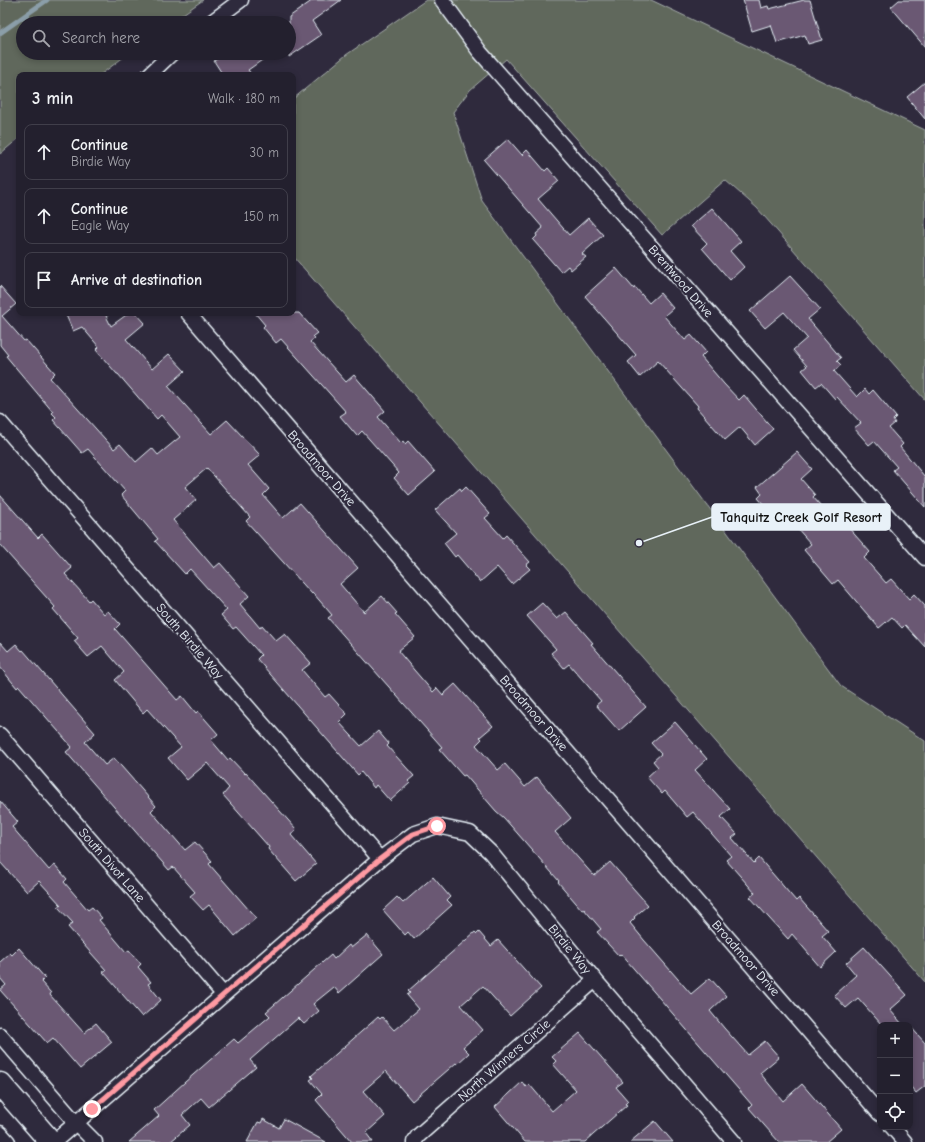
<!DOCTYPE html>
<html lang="en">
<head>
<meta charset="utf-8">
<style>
  body { margin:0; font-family:"Comic Neue",sans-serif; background:#2f2d3a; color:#f1f3f6 }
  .controls { position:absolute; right:12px; bottom:12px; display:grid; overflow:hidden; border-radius:8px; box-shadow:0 2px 6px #0003 }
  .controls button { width:36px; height:36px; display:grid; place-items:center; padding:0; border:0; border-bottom:1px solid #403e4a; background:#23202e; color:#f1f3f6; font:20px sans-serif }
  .stop { position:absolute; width:12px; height:12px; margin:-9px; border:3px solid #ff9aa2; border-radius:50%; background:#fff }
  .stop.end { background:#ff9aa2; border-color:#fff; box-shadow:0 1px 4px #0008 }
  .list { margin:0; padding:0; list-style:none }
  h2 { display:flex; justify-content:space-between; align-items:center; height:52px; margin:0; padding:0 16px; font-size:17px }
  h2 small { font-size:13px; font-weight:400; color:#a3a3aa }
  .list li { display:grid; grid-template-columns:26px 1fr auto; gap:12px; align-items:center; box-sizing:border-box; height:56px; margin:0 8px 8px; padding:0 8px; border:1px solid #403e4a; border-radius:8px }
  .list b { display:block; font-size:15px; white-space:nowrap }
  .list p { margin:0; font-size:13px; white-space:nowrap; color:#a3a3aa }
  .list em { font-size:13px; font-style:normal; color:#a3a3aa }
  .icon { flex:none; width:22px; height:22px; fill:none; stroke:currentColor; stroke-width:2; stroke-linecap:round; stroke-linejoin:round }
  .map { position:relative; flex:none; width:925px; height:1142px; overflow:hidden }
  .search { position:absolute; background:#23202e; box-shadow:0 2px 6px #0003; left:16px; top:16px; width:280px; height:44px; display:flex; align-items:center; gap:10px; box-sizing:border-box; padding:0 14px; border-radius:22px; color:#a3a3aa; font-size:15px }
  .panel { position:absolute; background:#23202e; box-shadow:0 2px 6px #0003; left:16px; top:72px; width:280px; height:244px; border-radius:8px }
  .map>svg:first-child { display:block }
</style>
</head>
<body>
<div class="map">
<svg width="925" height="1142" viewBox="0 0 925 1142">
  <rect width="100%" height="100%" fill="#2f2a3d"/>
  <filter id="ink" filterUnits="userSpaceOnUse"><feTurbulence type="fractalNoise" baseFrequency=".025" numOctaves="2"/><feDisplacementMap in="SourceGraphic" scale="8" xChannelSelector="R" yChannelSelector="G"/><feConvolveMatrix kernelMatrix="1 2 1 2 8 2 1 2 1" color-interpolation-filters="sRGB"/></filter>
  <g filter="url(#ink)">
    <!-- green -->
    <g fill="#61685b" stroke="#a4acaa">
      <path d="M0 0H203L170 23H23V53H129L100 75H19V138L0 154Z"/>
      <path d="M426 0H651L925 130V400L757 208 725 180 662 235 506 59 470 90 453 112 482 201 841 686 925 741V982L293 256V99L346 55Z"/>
    </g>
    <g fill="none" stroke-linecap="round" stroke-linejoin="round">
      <!-- stream -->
      <path stroke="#8b9ea9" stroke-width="5" d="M0 33 47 0"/>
    </g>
    <!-- building -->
    <g fill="#6a5973" stroke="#e8f1f8">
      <path d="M313 0H341L312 21 321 35 289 57V17Z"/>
      <path d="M743 0H759L761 8 768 6 769 9 804 0H810L822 40 808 44 805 35 777 43 771 25 752 31Z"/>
      <path d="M899 0H925V47L891 7Z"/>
      <path d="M226 53H272L248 70 252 75H223L214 61Z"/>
      <path d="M925 82V119L907 97Z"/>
      <path d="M508 139 522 155 527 150 545 171 548 168 559 181 538 199 569 235 588 218 603 235 582 254 586 257 571 270 568 266 561 272 533 240 537 236 536 234 543 228 484 160Z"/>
      <path d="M712 208 741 241 730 251 744 267 730 280 702 248 707 243 691 226Z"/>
      <path d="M616 268 634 289 635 287 649 303 660 293 673 308 664 316 685 340 691 335 706 352 701 357 724 384 739 400 744 395 773 429 755 445 740 427 725 440 697 408 698 406 658 361 640 377 628 362 636 355 585 296Z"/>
      <path d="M790 276 820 309 808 319 841 358 837 361 841 365 834 371 857 397 865 389 869 394 873 390 896 417 893 420 895 423 889 428 903 444 900 447 925 477V507L893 470 897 467 874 441 869 445 854 428 861 423 837 397 835 399 821 383 816 387 802 370 807 366 793 350 807 338 784 312 765 328 750 311Z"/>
      <path d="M0 286 16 304 2 316 24 341 26 340 55 373 50 378 114 449 120 444 136 462 152 448 158 455 180 437 161 415 157 419 118 374H117L96 350 99 347 82 327 73 331 65 313H113L106 316 111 326 129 313H136L145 323 126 339 152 369 169 354 185 371 168 386 211 434 227 420 260 455 248 465 269 489 263 495 283 518 300 503 358 568 340 584 364 612 382 596 397 613 395 614 415 637 398 651 414 670 433 692 437 688 443 695 455 684 493 726 480 737 482 739 476 745 498 770 505 764 525 787 537 777 571 818 555 832 594 876 610 862 648 905 634 917 635 918 630 923 644 940 691 994 710 978 726 996 710 1011 724 1028 748 1055 765 1041 779 1057 760 1073 783 1101 802 1084 841 1129 826 1142H779L749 1108 752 1105 621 954 619 956 597 932 601 929 584 909 582 910 558 882 559 881 504 818 496 811 465 775 463 776 439 749 442 747 328 618 332 615 313 593 312 594 246 521 250 517 207 468 185 487 196 500 173 520 214 568 220 563 249 596 240 604 260 628 262 625 276 641 285 634 311 663 302 670 325 697 329 694 347 714 339 722 361 746 378 731 389 744 387 746 414 776 408 781 410 783 390 801 376 785 374 788 361 772 358 775 257 659 261 655 236 627 233 629 221 615 227 610 190 569 185 574 155 541 158 539 121 495 125 491 88 449 82 453 53 420 56 417 52 413 53 412 6 356 8 355 0 345Z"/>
      <path d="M255 313H299L317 333 313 336 315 338 310 342 346 382 354 375 385 411 378 417 401 443 403 441 405 444 408 441 435 472 409 495 394 478 399 473 362 431 357 436 340 416 346 412 281 339 276 343 263 327 265 325Z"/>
      <path d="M797 452 812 469 801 479 815 495 813 497 835 522 840 518 870 552 864 558 886 583 891 579 909 599 914 594 925 606V647L905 625 902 628 892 617 879 628 838 580 833 584 804 550 811 544 789 519 782 525 758 498 762 494 757 487Z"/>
      <path d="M466 487 490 514 485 518 503 538 506 535 530 562 526 565 530 569 512 584 497 567 480 582 457 555 455 557 444 543 456 533 435 510 460 488 462 491Z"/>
      <path d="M0 495 38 538 42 534 72 568 65 574 89 601 91 599 104 614 108 611 120 624 115 629 177 700 182 696 196 713 198 711 218 734 211 740 228 760 230 758 245 774 246 773 296 829 291 835 316 864 296 881 268 849 269 847 223 795 229 788 207 763 187 780 168 758 181 747 147 709 143 713 115 680 124 672 102 646 88 657 74 641 78 638 53 609 55 607 0 545Z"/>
      <path d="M542 603 557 619 566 612 593 643 591 644 646 707 619 731 596 705 601 701 569 664 564 668 551 653 556 649 527 616Z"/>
      <path d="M0 642 8 651 16 644 22 651 23 650 95 733 85 742 105 765 114 758 156 806 151 811 185 850 195 842 212 861 209 864 256 918 235 936 209 905 203 910 190 896 195 892 173 867 169 870 66 752 72 747 19 686 17 688 0 667Z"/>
      <path d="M675 722 707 759 695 770 730 809 721 817 737 834 732 838 754 863 759 858 796 901 799 898 828 931 822 936 836 952 820 967 792 934 788 939 750 897 755 893 726 860 731 856 693 812 687 817 665 791 662 794 647 777 658 767 653 761 661 754 651 743Z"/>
      <path d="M0 801 18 822 12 827 49 870 55 865 67 879 64 882 88 910 92 907 102 918 99 920 126 952 129 950 141 964 138 967 151 982 148 984 161 1000 142 1017 103 972 106 970 68 927 73 923 58 907 61 905 39 881 27 892 0 862Z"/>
      <path d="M433 877 450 897 447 900 452 905 414 939 408 932 405 935 383 910 397 897 403 903Z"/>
      <path d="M475 932 477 934 479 932 491 946 498 940 541 988 510 1016 483 986 461 1005 483 1030 463 1047 469 1053 457 1064 456 1063 412 1101 386 1071 363 1091 385 1116 366 1133 373 1142H352L316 1100 322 1094 310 1080 313 1078 311 1076 378 1017 380 1019 382 1017 394 1030 419 1009 407 995 410 993 408 991Z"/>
      <path d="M367 935 383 954 339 993 334 987 313 1004 319 1011 304 1024 298 1018 250 1060 256 1067 209 1107 201 1098 182 1115 190 1125 170 1142H129L159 1116 154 1110 185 1082 234 1039 238 1043 270 1016 266 1012 331 955 334 959 349 945 351 948Z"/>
      <path d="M864 947 907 995 890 1010 903 1025H882L858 998 846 1008 834 995 856 975 846 963Z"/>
      <path d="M19 948 45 978 41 982 51 993 50 995 84 1033 96 1023 112 1042 80 1069 53 1038 47 1043 0 990 6 985 0 978V962L10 953 12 955Z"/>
      <path d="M910 1026 925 1043V1086L916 1093 910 1086Z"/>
      <path d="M580 1033 623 1082 616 1087 628 1101 625 1104 627 1105 585 1142H525L495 1107 522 1082 526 1087 529 1084 552 1111 576 1090 553 1064 556 1061 552 1057Z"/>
      <path d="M263 1119 279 1128 284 1119 326 1142H247L258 1122 261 1123Z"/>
      <path d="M655 1121 673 1142H630Z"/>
    </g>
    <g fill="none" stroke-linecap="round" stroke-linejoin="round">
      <!-- street casing -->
      <g stroke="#e8f1f8" stroke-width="17">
        <g id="street">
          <path d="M442 0 480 52 925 558"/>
          <path d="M210 23 241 0"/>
          <path d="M149 75 172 53"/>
          <path d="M188 313 880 1114"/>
          <path d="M0 422 380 859"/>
          <path d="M0 735 223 994"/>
          <path d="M0 1035 76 1123 95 1142"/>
          <path d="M892 1127 905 1142"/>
          <path d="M0 1133 8 1142"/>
          <path d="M54 1142 380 859 413 834 437 826 470 833 491 853 595 980 734 1142"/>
          <path d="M414 1142 418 1136 595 980"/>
        </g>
      </g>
      <!-- primary casing -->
      <g stroke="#e8f1f8" stroke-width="25">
        <path id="primary" d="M0 1084 51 1142"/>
      </g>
      <!-- street -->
      <use href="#street" stroke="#2f2a3d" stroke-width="14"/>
      <!-- primary -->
      <use href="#primary" stroke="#2f2a3d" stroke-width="22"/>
    </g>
  </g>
  <g fill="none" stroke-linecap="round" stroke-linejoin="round" filter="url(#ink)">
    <!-- route -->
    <path stroke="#ff9aa2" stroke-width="5" d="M92 1109 380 859 413 834 437 826"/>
  </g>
  <g text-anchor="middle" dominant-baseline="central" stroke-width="4" stroke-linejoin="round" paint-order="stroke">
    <!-- street labels -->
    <g font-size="13" fill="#e8f1f8" stroke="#2f2a3d">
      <text transform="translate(681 281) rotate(49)">Brentwood Drive</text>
      <text transform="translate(322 468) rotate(49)">Broadmoor Drive</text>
      <text transform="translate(190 641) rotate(49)">South Birdie Way</text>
      <text transform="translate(534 713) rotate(49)">Broadmoor Drive</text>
      <text transform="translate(112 865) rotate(49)">South Divot Lane</text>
      <text transform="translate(570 949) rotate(51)">Birdie Way</text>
      <text transform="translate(746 958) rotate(49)">Broadmoor Drive</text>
      <text transform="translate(504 1060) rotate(-41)">North Winners Circle</text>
    </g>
  </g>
  <!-- callouts -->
  <path fill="none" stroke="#e8f1f8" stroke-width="1.5" d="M639 543L712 517"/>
  <circle fill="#e8f1f8" stroke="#2f2a3d" stroke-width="1.5" cx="639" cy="543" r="4"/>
  <rect fill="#e8f1f8" stroke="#e8f1f8" stroke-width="1.5" x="712" y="504" width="178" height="26" rx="4"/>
  <g font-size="14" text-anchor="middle" font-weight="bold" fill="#111">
    <text x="801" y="522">Tahquitz Creek Golf Resort</text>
  </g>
</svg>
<div class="controls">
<button>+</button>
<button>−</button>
<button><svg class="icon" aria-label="locate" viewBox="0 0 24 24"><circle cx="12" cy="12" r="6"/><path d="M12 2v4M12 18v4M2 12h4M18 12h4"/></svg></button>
</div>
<div class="stop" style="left:437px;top:826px"></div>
<div class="stop end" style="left:92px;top:1109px"></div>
<div class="search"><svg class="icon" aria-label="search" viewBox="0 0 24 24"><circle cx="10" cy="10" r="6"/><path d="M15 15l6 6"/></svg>Search here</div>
<section class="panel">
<h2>3 min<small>Walk · 180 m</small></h2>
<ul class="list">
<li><svg class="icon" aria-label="ahead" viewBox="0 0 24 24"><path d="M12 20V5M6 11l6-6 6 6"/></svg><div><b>Continue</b><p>Birdie Way</p></div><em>30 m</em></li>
<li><svg class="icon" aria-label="ahead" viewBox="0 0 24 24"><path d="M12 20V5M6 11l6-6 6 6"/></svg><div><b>Continue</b><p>Eagle Way</p></div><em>150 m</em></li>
<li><svg class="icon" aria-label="arrive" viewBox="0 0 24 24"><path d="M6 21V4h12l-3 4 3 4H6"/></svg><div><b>Arrive at destination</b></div></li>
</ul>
</section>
</div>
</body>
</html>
